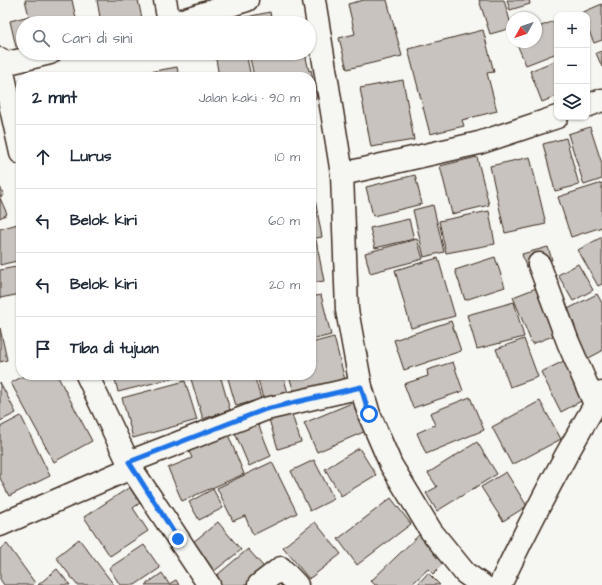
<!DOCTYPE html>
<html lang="id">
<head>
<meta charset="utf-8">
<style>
  body { margin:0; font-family:"Architects Daughter",sans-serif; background:#f6f6f7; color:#1f2937 }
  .controls { position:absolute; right:12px; top:12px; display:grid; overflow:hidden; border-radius:8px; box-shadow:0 1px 3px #0004 }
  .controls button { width:36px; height:36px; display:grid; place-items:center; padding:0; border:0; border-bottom:1px solid #e0e1e3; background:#fff; color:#1f2937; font:20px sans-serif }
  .compass { position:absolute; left:506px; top:12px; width:36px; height:36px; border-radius:50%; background:#fff; box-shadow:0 1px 3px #0004; rotate:230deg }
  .stop { position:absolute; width:12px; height:12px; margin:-9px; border:3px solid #1a73e8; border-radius:50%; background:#fff }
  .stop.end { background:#1a73e8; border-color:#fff; box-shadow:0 1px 4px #0008 }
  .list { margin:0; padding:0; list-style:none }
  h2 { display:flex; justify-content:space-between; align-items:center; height:52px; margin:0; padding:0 16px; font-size:17px }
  h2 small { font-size:13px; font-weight:400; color:#747a83 }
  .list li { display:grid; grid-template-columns:26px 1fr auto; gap:12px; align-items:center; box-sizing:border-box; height:64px; padding:0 16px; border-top:1px solid #e0e1e3 }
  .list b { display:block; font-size:15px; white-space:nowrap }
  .list em { font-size:13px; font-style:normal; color:#747a83 }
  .icon { flex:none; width:22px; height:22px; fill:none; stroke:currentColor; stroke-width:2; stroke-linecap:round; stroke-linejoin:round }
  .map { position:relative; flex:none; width:602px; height:585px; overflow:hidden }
  .search { position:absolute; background:#fff; box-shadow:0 1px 3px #0004; left:16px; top:16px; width:300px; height:44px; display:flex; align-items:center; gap:10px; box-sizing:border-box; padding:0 14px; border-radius:22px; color:#747a83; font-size:15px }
  .panel { position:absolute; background:#fff; box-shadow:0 1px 3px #0004; left:16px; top:72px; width:300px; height:308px; border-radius:16px }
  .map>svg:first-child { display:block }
</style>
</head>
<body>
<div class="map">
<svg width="602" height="585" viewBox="0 0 602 585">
  <rect width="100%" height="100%" fill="#f6f6f2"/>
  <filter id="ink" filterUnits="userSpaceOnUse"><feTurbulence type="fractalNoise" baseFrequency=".025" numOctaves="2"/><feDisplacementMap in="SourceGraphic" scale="8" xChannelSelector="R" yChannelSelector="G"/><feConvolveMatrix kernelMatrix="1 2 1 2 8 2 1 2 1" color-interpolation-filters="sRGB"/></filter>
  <g filter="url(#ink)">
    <!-- building -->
    <g fill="#c8c3be" stroke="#3b2a1e">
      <path d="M25 0H72L77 23H23V45L16 47 10 21 29 16Z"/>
      <path d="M97 0H138L143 23H101Z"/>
      <path d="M364 0H387L402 56 347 69 339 38 355 34 348 4Z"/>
      <path d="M479 0H504L512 28 490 34Z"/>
      <path d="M507 0H529L530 4 510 10Z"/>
      <path d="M602 4V40L594 43 587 27V15H582L581 13Z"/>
      <path d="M270 12 272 23H243L242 18Z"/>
      <path d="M240 18 241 23H213Z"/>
      <path d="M557 20V53L526 65 516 42H536V28Z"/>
      <path d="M483 30 494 72 487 73 497 111 462 120 464 126 430 134 408 49Z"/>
      <path d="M602 51V67L596 53Z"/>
      <path d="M215 53H246L251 77H219Z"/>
      <path d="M249 53H305L309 71 311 70 317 98 311 99V77H254Z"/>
      <path d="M557 60V96L542 102 530 71Z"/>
      <path d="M177 67 179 77H150L149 72Z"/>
      <path d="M403 80 414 140 371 147 360 88Z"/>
      <path d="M590 127 602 164V179L584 185 568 134Z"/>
      <path d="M566 138 579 185 555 191 543 144Z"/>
      <path d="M477 157 489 205 452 214 440 166Z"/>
      <path d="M530 157 546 224 505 233 490 166Z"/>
      <path d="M415 175 422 204 373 216 366 187Z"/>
      <path d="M602 183V227L571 237 558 197Z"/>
      <path d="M0 187 4 195 0 197Z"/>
      <path d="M311 189H313L322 237 311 239Z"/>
      <path d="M0 198 7 214 0 218Z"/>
      <path d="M433 205 444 252 424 257 413 210Z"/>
      <path d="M489 211 495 244 446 253 439 221Z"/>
      <path d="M409 219 414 239 375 248 370 228Z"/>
      <path d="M21 223V260L0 265V229Z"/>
      <path d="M602 237V284L598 286 578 250Z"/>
      <path d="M417 239 423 259 370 273 365 253Z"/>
      <path d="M316 240 324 281 311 283V241Z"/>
      <path d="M548 247 552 260 526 267 522 254Z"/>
      <path d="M495 257 505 287 465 300 455 270Z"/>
      <path d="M438 258 455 316 411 328 395 270Z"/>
      <path d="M578 264 593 290 573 301 558 275Z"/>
      <path d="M21 266V294L0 298V270Z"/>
      <path d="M544 285 563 332 532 344 513 297Z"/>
      <path d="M597 294 602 303V351L585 360 560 313Z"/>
      <path d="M321 295 331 335 311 340V297Z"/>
      <path d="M514 302 524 337 477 349 467 315Z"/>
      <path d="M451 321 461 351 404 370 394 340Z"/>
      <path d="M0 328 7 360 0 362Z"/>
      <path d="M334 337 345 380 294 393 289 375H311V343Z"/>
      <path d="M524 339 538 377 510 387 496 349Z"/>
      <path d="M564 361 583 400 561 412 541 372Z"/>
      <path d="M453 362 463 391 413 408 404 384 428 376 427 370Z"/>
      <path d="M25 375H57L92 441 54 462 11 383Z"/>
      <path d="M114 375H185L118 392Z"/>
      <path d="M204 375H220L230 410 203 419 191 379Z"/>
      <path d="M227 375H254L261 399 236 406Z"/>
      <path d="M257 375H283L288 393 263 399Z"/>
      <path d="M185 381 197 420 133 438 122 398Z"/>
      <path d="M0 382 16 413 0 421Z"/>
      <path d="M470 397 484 430 426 454 417 433 435 425 430 413Z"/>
      <path d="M540 401 561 439 512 465 492 427Z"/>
      <path d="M354 402 366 431 317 452 304 423Z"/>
      <path d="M289 406 301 442 278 449 267 413Z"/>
      <path d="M21 416 50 476 9 496 0 478V427Z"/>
      <path d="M255 416 271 456 249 466 232 426Z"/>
      <path d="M225 427 244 474 182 501 168 468 192 458 186 444Z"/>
      <path d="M477 442 497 474 437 511 426 493 437 487 428 473Z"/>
      <path d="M359 448 376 475 341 496 325 469Z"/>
      <path d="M314 460 334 499 310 511 291 471Z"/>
      <path d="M272 462 297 513 253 535 245 516 233 521 217 488Z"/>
      <path d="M506 472 527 506 503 521 481 487Z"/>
      <path d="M130 487 140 503 133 508 148 531 110 556 84 517Z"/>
      <path d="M213 489 223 508 199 520 189 502Z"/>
      <path d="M391 498 411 524 357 565 338 539Z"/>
      <path d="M218 522 241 550 209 575 187 547Z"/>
      <path d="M315 522 341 554 309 579 283 547Z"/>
      <path d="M420 534 446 561 433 574 428 569 411 585H375L371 581Z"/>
      <path d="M79 539 114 585H77L56 557Z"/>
      <path d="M7 544 35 583 33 585H4L0 579V549Z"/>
      <path d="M144 545 160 568 135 585H120L109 568Z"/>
      <path d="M248 549 269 573 255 585H214L210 581Z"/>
      <path d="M57 569 70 585H38Z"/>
      <path d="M162 573 169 584 176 580 179 585H145Z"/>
      <path d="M428 573 440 585H417Z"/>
    </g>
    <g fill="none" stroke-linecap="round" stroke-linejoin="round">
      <!-- street casing -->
      <g stroke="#3b2a1e" stroke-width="25">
        <g id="street">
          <path d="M165 0 169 23"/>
          <path d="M314 0 342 174 347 310 361 387 369 414 391 465 431 531 465 573 482 585"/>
          <path d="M0 59 21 153"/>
          <path d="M587 106 602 100"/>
          <path d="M342 174 479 143 557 117"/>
          <path d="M539 264 568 342 595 404"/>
          <path d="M87 375 131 468 209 585"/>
          <path d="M129 462 266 409 361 387"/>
          <path d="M0 525 131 468"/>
          <path d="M259 585 281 568 297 585"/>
          <path d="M500 585C531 519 565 455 602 393"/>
        </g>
      </g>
      <!-- secondary casing -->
      <g stroke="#3b2a1e" stroke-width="25">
        <g id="secondary">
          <path d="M173 23 247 0"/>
          <path d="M0 65 50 53"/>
        </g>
      </g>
      <!-- street -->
      <use href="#street" stroke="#f6f6f2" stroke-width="22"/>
      <!-- secondary -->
      <use href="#secondary" stroke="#f6f6f2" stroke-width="22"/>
    </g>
  </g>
  <g fill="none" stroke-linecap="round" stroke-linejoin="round" filter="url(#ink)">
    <!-- route -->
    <path stroke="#1a73e8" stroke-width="5" d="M178 539 129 462 266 409 361 387 369 414"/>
  </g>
</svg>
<div class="controls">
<button>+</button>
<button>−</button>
<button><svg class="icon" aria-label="layers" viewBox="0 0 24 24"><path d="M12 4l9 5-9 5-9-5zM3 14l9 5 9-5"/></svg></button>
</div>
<svg class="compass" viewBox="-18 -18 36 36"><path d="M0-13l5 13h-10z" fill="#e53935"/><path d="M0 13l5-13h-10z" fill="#747a83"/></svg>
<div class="stop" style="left:369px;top:414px"></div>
<div class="stop end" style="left:178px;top:539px"></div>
<div class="search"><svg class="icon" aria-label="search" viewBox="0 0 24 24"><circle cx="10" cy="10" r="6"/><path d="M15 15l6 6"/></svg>Cari di sini</div>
<section class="panel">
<h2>2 mnt<small>Jalan kaki · 90 m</small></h2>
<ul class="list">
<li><svg class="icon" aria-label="ahead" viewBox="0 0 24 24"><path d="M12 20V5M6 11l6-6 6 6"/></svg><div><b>Lurus</b></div><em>10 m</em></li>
<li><svg class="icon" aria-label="left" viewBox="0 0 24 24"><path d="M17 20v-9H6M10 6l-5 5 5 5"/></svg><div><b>Belok kiri</b></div><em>60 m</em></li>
<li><svg class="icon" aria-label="left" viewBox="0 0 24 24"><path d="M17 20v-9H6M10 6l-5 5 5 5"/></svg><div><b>Belok kiri</b></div><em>20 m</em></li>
<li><svg class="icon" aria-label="arrive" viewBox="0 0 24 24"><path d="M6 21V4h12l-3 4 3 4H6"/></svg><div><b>Tiba di tujuan</b></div></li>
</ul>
</section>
</div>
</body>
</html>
